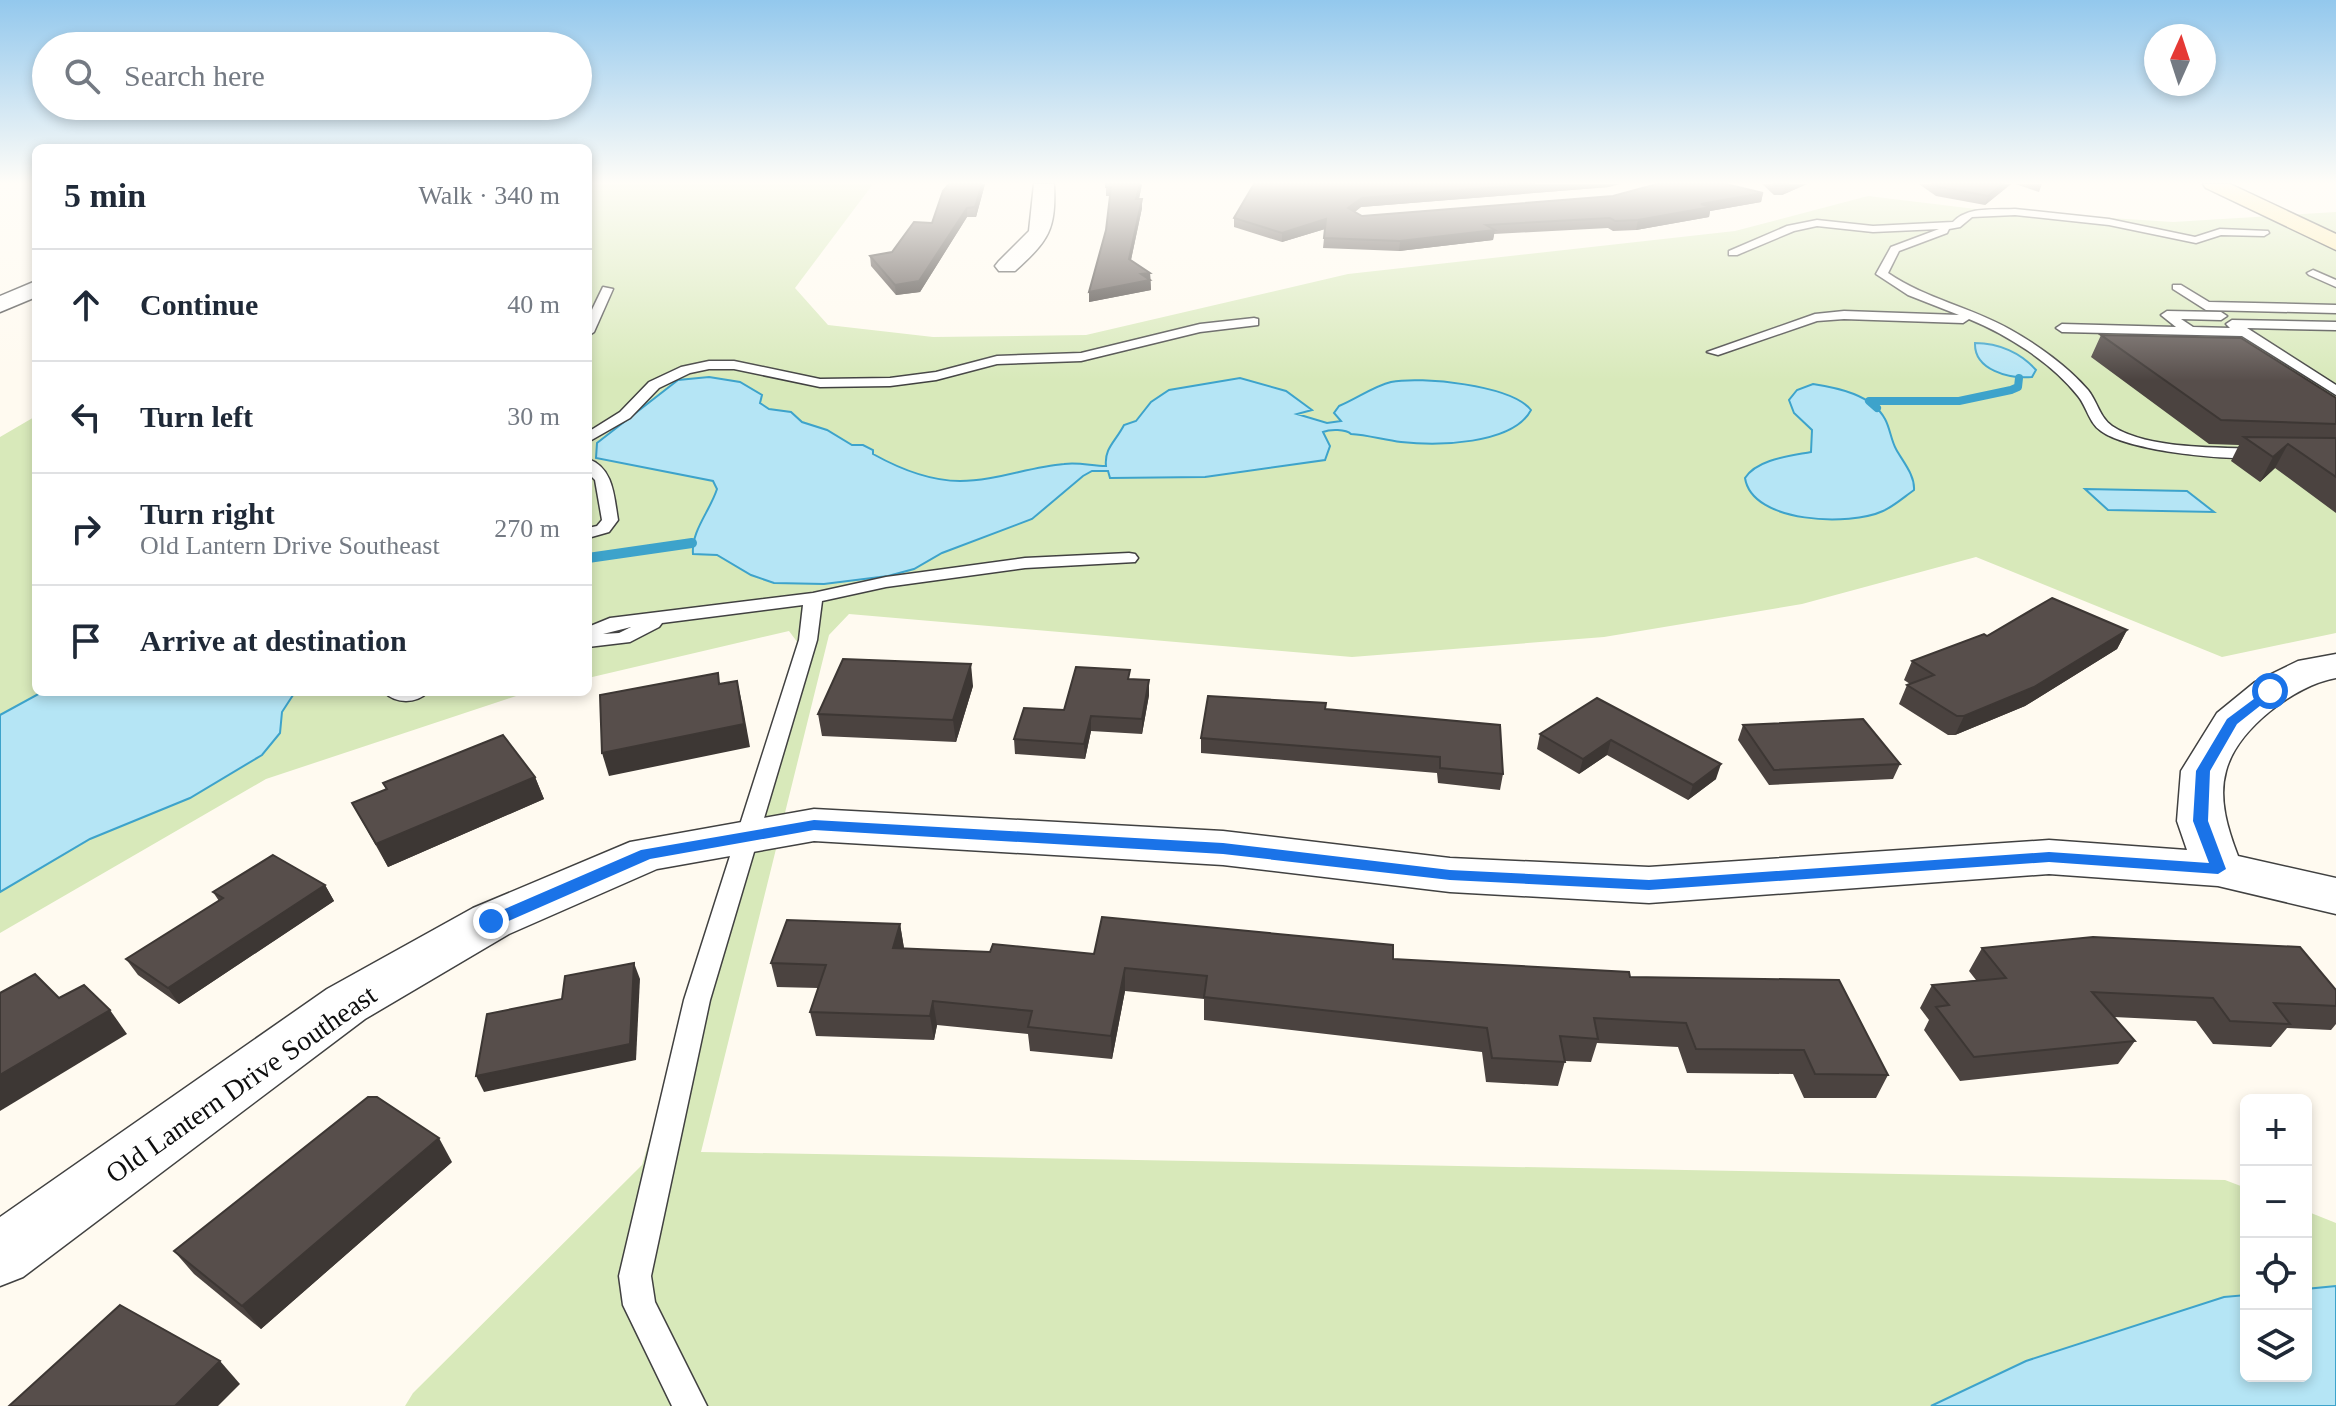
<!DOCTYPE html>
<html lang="en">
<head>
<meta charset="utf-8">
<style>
  body { margin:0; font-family:Georgia,serif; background:#f2f2f3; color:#1f2937 }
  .controls { position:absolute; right:24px; bottom:24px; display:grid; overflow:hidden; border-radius:12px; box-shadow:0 4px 12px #0003 }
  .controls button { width:72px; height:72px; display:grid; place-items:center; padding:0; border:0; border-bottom:2px solid #e0e1e3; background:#fff; color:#1f2937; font:40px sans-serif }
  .compass { position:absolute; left:2144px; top:24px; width:72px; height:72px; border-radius:50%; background:#fff; box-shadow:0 4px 12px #0003; rotate:3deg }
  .stop { position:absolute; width:24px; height:24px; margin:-18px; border:6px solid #1a73e8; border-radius:50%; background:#fff }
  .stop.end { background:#1a73e8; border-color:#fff; box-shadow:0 2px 8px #0008 }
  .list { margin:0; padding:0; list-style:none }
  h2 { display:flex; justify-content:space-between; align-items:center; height:104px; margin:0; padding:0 32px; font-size:34px }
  h2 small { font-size:26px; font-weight:400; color:#747a83 }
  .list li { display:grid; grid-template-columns:52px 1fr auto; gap:24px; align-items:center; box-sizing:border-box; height:112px; padding:0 32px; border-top:2px solid #e0e1e3 }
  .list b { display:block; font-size:30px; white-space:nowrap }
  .list p { margin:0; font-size:26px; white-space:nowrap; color:#747a83 }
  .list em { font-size:26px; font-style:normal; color:#747a83 }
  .icon { flex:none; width:44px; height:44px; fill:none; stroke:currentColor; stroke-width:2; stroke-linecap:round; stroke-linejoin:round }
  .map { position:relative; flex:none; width:2336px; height:1406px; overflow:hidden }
  .search { position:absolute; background:#fff; box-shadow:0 4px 12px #0003; left:32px; top:32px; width:560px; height:88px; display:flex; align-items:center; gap:20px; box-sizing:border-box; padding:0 28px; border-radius:44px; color:#747a83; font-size:30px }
  .panel { position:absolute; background:#fff; box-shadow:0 4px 12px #0003; left:32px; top:144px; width:560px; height:552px; border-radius:12px }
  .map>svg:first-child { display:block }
</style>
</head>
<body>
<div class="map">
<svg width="2336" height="1406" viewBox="0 0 2336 1406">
  <rect width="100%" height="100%" fill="#fffaf0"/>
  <!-- green -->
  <g fill="#d8e9ba">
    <path d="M588 184H873L795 288 828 325 933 337 1086 335 1348 274 1735 231 1868 196 1984 210 2173 222 2336 212V633L2222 657 1976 557 1802 604 1604 637 1352 657 849 614 829 635 701 1152 2225 1180 2246 1188V1376H2306V1211L2336 1223V1406H405L413 1393 642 1165 798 643 789 631 588 678Z"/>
    <path d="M36 416V692H528L266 779 0 933V437Z"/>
  </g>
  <!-- water -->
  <g fill="#b5e5f5" stroke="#3da3cb" stroke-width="2">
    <path d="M1975 343C1999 343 2021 353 2036 370L2032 377C2009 379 1974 370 1975 343Z"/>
    <path d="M709 377 740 382 762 395 760 403 769 409 791 412 802 422 827 430 852 445H863L873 450V454C900 469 929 481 960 481 995 481 1029 467 1064 464 1079 462 1092 466 1106 466 1104 448 1116 441 1124 425L1136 421 1151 402 1169 390 1240 378 1286 391 1312 410 1297 414 1327 423 1341 421 1334 413 1339 406C1356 399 1374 386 1391 382 1421 376 1511 385 1531 410 1513 445 1436 446 1401 442 1384 440 1368 435 1351 434 1346 429 1330 429 1323 432L1330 446 1325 460 1205 477 1110 478 1108 471H1092L1083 476 1032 519 942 553 914 569 888 576 824 584 774 583 751 575 717 555 693 554C691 531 710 511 717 489L713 481 596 458 597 443 678 380Z"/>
    <path d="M1813 384C1839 388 1872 395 1885 419 1890 428 1891 440 1896 449 1903 462 1915 475 1914 490 1904 497 1894 506 1883 511 1851 526 1752 524 1745 478 1757 459 1790 456 1811 452L1812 430 1794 413 1789 400 1797 390Z"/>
    <path d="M2085 489 2187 491 2214 512 2108 510Z"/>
    <path d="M42 692H295L282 712 280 733 262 755 190 798 90 839 0 892V715Z"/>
    <path d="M2336 1286V1406H1931L2026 1361 2224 1297 2246 1295V1376H2306V1289Z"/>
  </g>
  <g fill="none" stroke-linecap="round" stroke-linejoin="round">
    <!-- stream-far1 -->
    <path stroke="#3da3cb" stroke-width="8" d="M1877 408 1869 401H1959L2011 390 2018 387 2019 378"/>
    <!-- stream -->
    <path stroke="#3da3cb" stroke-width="10" d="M588 558 692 543"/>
    <!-- lane casing -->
    <g stroke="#414141" stroke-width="3">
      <g id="lane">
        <path d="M2015 209 2109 219 2195 237 2220 229 2268 231 2269 233 2264 236 2221 235 2196 243 2109 225 2015 215 1972 217 1960 227 1949 229 1947 233 1899 251 1888 273C1926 299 1971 307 2011 330 2038 345 2068 367 2088 390 2097 401 2100 418 2112 426 2148 450 2220 447 2263 449L2268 450V456C2236 463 2128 451 2101 431 2089 423 2087 407 2078 396 2052 363 2008 335 1969 319L1963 323 1844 319 1817 321 1718 355 1707 352 1815 314 1844 311 1959 315 1908 295 1876 274 1891 247 1939 229 1873 232 1817 226 1794 231 1737 255H1729V251L1787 226 1817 220 1873 226 1953 222C1968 206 1994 210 2015 209Z"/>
        <path d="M2313 270 2336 280V287L2309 275 2307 273Z"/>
        <path d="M2173 285H2181L2209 302 2336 305V313L2206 310 2173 289Z"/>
        <path d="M603 287 613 289 594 332 588 336V318Z"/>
        <path d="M2167 311 2221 312 2227 316 2221 320 2181 319 2193 327 2230 328 2226 324 2232 320 2336 322V330L2247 328 2336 385V395L2242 336 2062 332 2056 328 2062 324 2176 327 2161 315Z"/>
        <path d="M1254 318 1258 319V325L1200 332 1081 361 997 364 936 380 890 386 820 387 734 369H709L690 373 659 388 630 418 588 442V432L620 412 649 382 681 367 709 361H734L820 379 890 378 936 372 997 356 1081 353 1200 324Z"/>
        <path d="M588 459C614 468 614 497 618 520L609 532 588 538V528L597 526 602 520 595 480 588 473Z"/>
        <path d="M1129 553 1135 554 1138 558 1135 562 1025 568 886 587 822 601 817 640 710 1000 651 1276 655 1302 707 1406H672L623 1305 619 1276 684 1000 799 640 803 605 662 623 659 627 630 642 588 647V627L610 618 813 593 886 577 1025 558ZM631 627 619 633 603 634Z"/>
        <path d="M384 692H428C416 704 396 704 384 692Z"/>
      </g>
    </g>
    <!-- street casing -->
    <g stroke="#414141" stroke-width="3">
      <g id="street">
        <path d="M1034 184H1054C1056 230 1049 240 1015 271H999L995 266 999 261 1029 231Z"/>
        <path d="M36 281V297L0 312V296Z"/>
        <path d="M2336 654V678C2295 685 2237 729 2226 771 2218 799 2228 830 2238 856L2336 878V914L2218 886 2049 874 1649 903 1450 892 1223 865 814 841 657 869 509 934 365 1019 23 1277 0 1286V1217L327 989 473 908 630 842 814 809 1223 831 1450 858 1649 867 2049 840 2187 850 2177 821 2181 771 2217 713 2255 682 2298 661Z"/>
      </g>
    </g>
    <!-- secondary casing -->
    <g stroke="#303030" stroke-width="3">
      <path id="secondary" d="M2203 184H2230L2336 234V250L2206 188Z"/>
    </g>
    <!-- lane -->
    <use href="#lane" fill="#fff" fill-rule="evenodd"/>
    <!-- street -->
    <use href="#street" fill="#fff" fill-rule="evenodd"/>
    <!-- secondary -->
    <use href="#secondary" fill="#fdebac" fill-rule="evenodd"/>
  </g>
  <!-- wall -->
  <g fill="#4b4340">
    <path d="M949 184H985L976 217H967L920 292 896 295 871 266 870 256 892 252 932 223Z"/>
    <path d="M1106 184H1142L1139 199 1142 208 1131 260 1150 273 1151 290 1089 302 1106 230 1110 196H1106Z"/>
    <path d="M1254 184 1609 187 1361 207 1355 212 1362 216 1763 193 1761 202 1710 211 1709 217 1636 230 1613 231 1608 228 1494 234 1493 240 1399 251 1323 248 1325 229 1282 242 1234 227V218Z"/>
    <path d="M1762 184H1807L1782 195H1774Z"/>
    <path d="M1919 184H2011L1985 205 1936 196Z"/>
    <path d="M2015 184H2042L2039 192Z"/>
    <path d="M2101 335 2336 398V513L2275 468 2260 482 2231 461 2239 445 2209 444 2091 357Z"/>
    <path d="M2127 630 2117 649 2025 706 1955 735H1948L1899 704 1907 685 1910 684 1904 680 1912 661 1987 636Z"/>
    <path d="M1130 679 1149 695 1142 734 1091 731 1085 759 1015 754 1014 739Z"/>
    <path d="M973 686 956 742 822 736 818 714Z"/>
    <path d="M1597 698 1716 779 1688 800 1607 755 1579 774 1537 749 1540 734Z"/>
    <path d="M1325 709 1503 774 1500 790 1438 783 1437 773 1201 753V738Z"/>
    <path d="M1743 725 1900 764 1893 779 1769 785 1738 740Z"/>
    <path d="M535 777 544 799 388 867 352 803 386 789 383 783Z"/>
    <path d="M325 885 334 901 179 1004 138 975 126 959 219 901 213 892Z"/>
    <path d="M900 924 904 949 990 952 1393 959 1630 977 1888 1075 1876 1098H1804L1793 1074 1687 1073 1678 1047 1597 1043 1591 1062 1565 1061 1558 1086 1486 1082 1482 1052 1204 1020V999L1125 991 1112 1059 1030 1051 1028 1034 937 1025 934 1040 816 1036 810 1012 818 988 777 987 771 963Z"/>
    <path d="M1982 948 2336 990V1024L2331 1030 2287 1028 2271 1047 2213 1044 2196 1021 2114 1017 2135 1041 2118 1064 1960 1081 1924 1030 1929 1020 1920 1008 1932 985 1976 980 1969 971Z"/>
    <path d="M452 1162 261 1329 194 1274 174 1251Z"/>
  </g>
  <!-- shaded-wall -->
  <g fill="#3d3734">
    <path d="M982 184H985L976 217 975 207Z"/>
    <path d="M1140 184H1142L1137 208 1136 199Z"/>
    <path d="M1535 184H1620L1609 187 1361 207 1347 217 1348 208 1362 198Z"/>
    <path d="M1789 184H1807L1782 195 1785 186Z"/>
    <path d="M2003 184H2011L1985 205 1988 196Z"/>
    <path d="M1763 193 1761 202 1710 211 1709 217 1636 230 1638 220 1701 204Z"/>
    <path d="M1142 199V208L1129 269V259Z"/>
    <path d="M967 208V217L920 292 896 295 895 285Z"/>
    <path d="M1326 219 1325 229 1282 242V233Z"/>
    <path d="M1495 230 1493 240 1399 251 1400 241Z"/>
    <path d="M1150 273 1151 290 1089 302V292L1141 274Z"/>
    <path d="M2288 444 2275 468 2260 482 2273 457Z"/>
    <path d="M2127 630 2117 649 2025 706 1955 735 1964 716Z"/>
    <path d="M971 664 973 686 956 742 953 720Z"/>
    <path d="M1149 680V695L1142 734V719Z"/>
    <path d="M737 681 742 703 750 747 609 776 602 753Z"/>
    <path d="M1091 716V731L1085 759 1084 744Z"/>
    <path d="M1611 740 1607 755 1579 774 1583 759Z"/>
    <path d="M1721 764 1716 779 1688 800 1693 785Z"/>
    <path d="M535 777 544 799 388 867 376 844Z"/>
    <path d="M325 885 334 901 179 1004 168 988Z"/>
    <path d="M900 924 904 948 898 972 893 948Z"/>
    <path d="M634 963 640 979 636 1060 484 1092 476 1076Z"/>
    <path d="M1125 968V991L1112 1059 1111 1036Z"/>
    <path d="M933 1001 937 1025 934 1040 930 1016Z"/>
    <path d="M110 1010 127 1034 0 1111V1075Z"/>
    <path d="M439 1138 452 1162 261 1329 242 1306Z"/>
    <path d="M220 1361 240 1384 218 1406H175Z"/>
  </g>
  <!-- building -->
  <g fill="#574e4b" stroke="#3d3734" stroke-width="2">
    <path d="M949 184H982L975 207 967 208 919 281 895 285 870 256 892 252 914 222 932 223 943 191Z"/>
    <path d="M1106 184H1140L1136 199H1142L1129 259 1150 273 1141 274 1150 280 1089 292 1106 230 1111 187H1106Z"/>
    <path d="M1254 184H1535L1362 198 1348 208 1362 216 1613 196 1657 184H1726L1763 193 1701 204 1711 207 1638 220 1615 221 1610 218 1486 225 1495 230 1400 241 1324 238 1326 219 1282 233 1234 218Z"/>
    <path d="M1774 184H1789L1785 186H1776Z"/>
    <path d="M1934 184H2003L1988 196 1939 187Z"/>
    <path d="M2101 335 2241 338 2336 398V424L2221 420Z"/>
    <path d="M2244 437 2336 438V477L2288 444 2273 457Z"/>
    <path d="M2052 598 2127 630 2034 687 1964 716H1957L1907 685 1934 675 1912 661 1984 634 1987 636Z"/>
    <path d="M843 659 971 664 953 720 818 714Z"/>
    <path d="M1076 667 1130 670 1128 679 1149 680 1142 719 1091 716 1084 744 1014 739 1024 708 1064 710Z"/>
    <path d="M718 673 719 684 737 681 744 724 602 753 600 695Z"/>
    <path d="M1208 696 1326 703 1325 709 1500 725 1503 774 1440 768V757L1201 738Z"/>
    <path d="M1597 698 1721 764 1693 785 1611 740 1583 759 1540 734Z"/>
    <path d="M1863 719 1900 764 1774 770 1743 725Z"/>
    <path d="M503 735 535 777 376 844 352 803 387 789 383 783Z"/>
    <path d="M273 855 325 885 168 988 126 959 223 898 213 892Z"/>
    <path d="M1102 917 1393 945V959L1629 972 1630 977 1839 980 1888 1075 1815 1074 1804 1050 1696 1049 1686 1023 1594 1018 1598 1039 1560 1036 1565 1062 1492 1058 1487 1028 1204 997 1207 976 1125 968 1111 1036 1028 1027 1032 1011 933 1001 930 1016 810 1012 826 965 771 963 787 920 900 924 893 948 990 952 993 944 1094 954Z"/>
    <path d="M2093 937 2300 947 2336 990V1006L2274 1003 2290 1024 2230 1021 2213 998 2092 992 2135 1041 1974 1057 1936 1007 1949 1005 1932 985 2006 978 1982 948Z"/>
    <path d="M634 963 630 1044 476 1076 487 1014 562 999 565 976Z"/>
    <path d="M35 974 59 998 84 985 110 1010 0 1075V993Z"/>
    <path d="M368 1097H377L439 1138 242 1306 174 1251Z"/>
    <path d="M120 1305 220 1361 175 1406H9Z"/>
  </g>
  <!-- sky -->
  <linearGradient id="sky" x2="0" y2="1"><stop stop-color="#93c8ed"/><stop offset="0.48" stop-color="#fffdf8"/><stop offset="1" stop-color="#fffdf8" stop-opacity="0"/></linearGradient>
  <rect width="2336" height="381" fill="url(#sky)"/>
  <!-- route -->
  <path fill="#1a73e8" d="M2270 687 2275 688V694L2237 724 2210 771 2208 821 2226 869 2218 874 2049 862 1649 890 1450 880 1223 854 814 830 650 859 497 926 491 927 483 921 486 917 641 850 814 820 1223 843 1450 870 1649 880 2049 852 2209 863 2193 821 2196 771 2227 719Z"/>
  <g text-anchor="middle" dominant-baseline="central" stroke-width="8" stroke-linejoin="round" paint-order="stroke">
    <!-- near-street labels -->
    <g font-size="28" fill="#0e0e0e" stroke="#fff">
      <text transform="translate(241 1084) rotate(-35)">Old Lantern Drive Southeast</text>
    </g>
  </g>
</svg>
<div class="controls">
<button>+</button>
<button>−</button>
<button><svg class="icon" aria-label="locate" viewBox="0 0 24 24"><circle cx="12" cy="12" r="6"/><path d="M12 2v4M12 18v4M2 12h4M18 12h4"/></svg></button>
<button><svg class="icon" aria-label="layers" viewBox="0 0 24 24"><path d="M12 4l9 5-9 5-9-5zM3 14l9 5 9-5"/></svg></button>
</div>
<svg class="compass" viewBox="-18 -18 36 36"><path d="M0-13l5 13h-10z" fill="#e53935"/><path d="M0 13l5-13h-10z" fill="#747a83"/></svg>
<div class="stop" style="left:2270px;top:691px"></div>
<div class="stop end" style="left:491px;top:921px"></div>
<div class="search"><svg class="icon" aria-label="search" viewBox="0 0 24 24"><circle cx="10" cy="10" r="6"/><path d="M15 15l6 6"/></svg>Search here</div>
<section class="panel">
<h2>5 min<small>Walk · 340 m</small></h2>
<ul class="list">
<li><svg class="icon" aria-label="ahead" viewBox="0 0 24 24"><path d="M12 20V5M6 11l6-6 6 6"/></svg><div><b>Continue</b></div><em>40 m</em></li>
<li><svg class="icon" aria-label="left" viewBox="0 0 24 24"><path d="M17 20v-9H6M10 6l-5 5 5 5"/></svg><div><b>Turn left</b></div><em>30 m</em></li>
<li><svg class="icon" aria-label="right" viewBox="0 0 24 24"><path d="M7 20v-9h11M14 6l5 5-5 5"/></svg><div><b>Turn right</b><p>Old Lantern Drive Southeast</p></div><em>270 m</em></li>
<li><svg class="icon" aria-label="arrive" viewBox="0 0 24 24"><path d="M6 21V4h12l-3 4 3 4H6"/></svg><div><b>Arrive at destination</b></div></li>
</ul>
</section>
</div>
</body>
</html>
